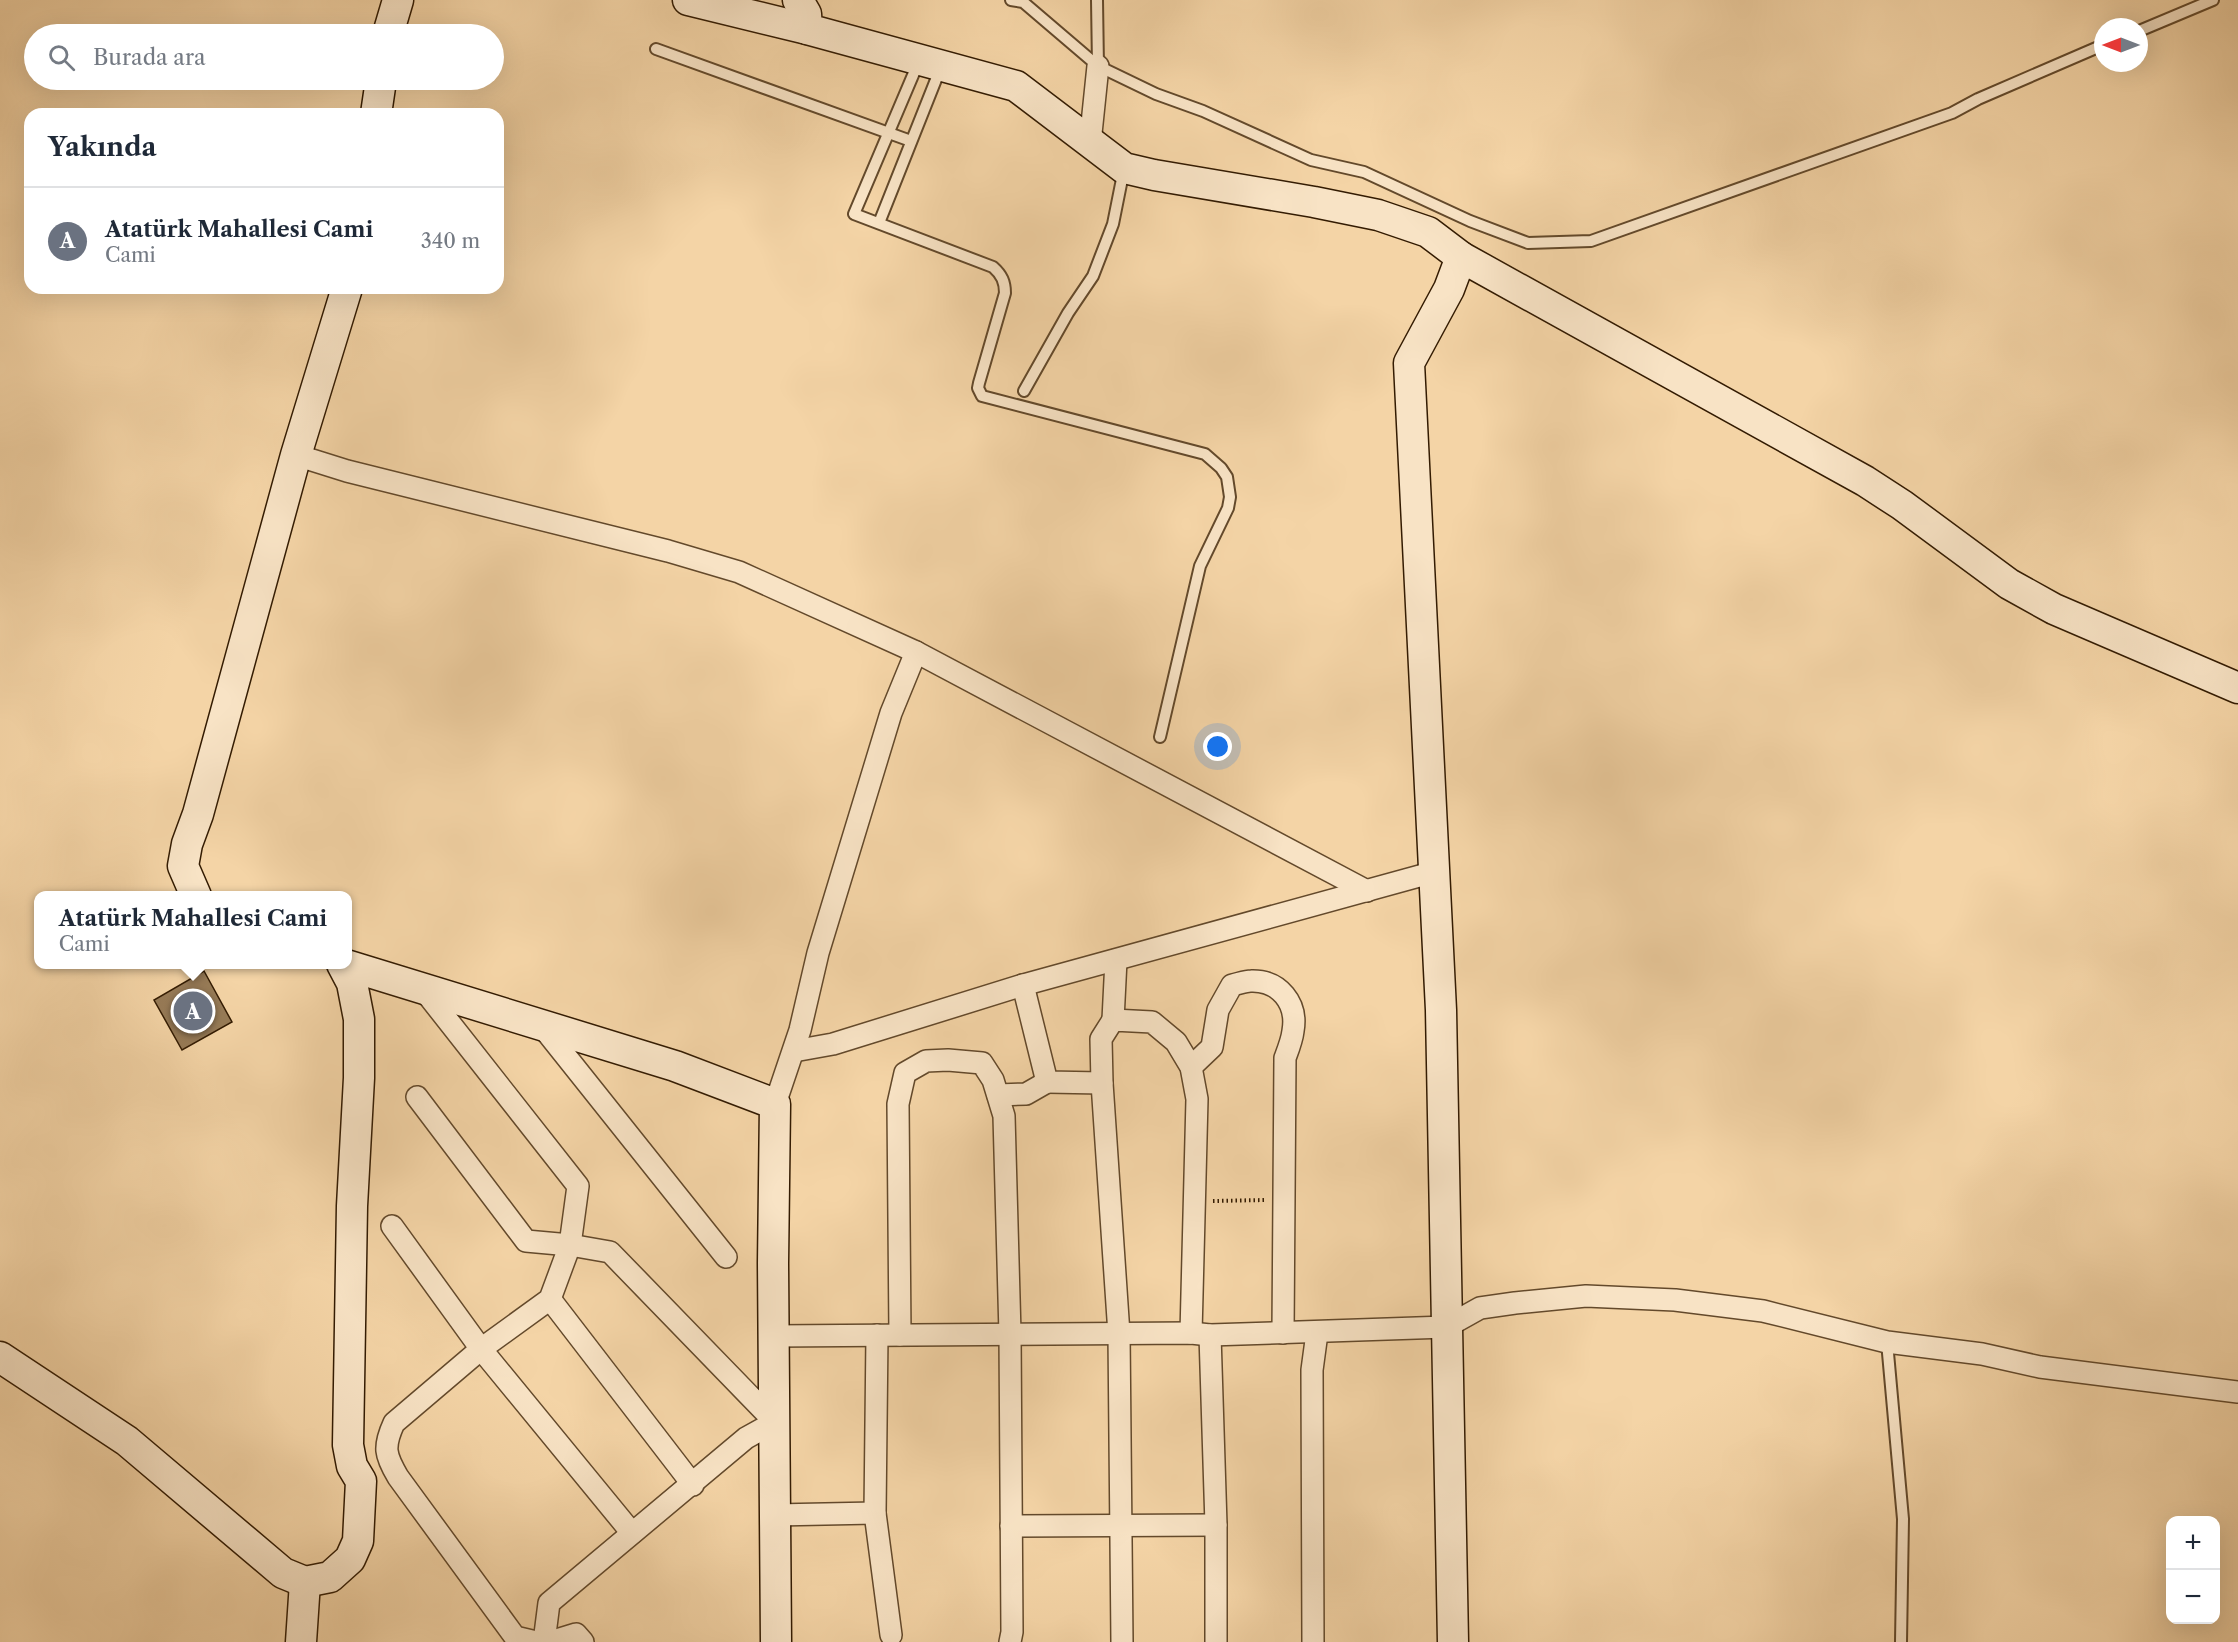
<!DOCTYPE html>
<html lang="tr">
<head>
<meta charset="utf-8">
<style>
  body { margin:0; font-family:"Libre Caslon Text",serif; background:#f2f2f3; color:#1f2937 }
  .controls { position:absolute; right:18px; bottom:18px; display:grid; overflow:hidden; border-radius:12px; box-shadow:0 6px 24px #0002 }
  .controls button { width:54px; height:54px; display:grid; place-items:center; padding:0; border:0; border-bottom:2px solid #e0e1e3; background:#fff; color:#1f2937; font:30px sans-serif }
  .compass { position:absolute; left:2094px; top:18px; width:54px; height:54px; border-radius:50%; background:#fff; box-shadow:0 6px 24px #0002; rotate:270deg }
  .you { position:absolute; left:1218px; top:747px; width:21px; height:21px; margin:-15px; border:4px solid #fff; border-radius:50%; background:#1a73e8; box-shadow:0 0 0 9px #1a73e833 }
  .badge { display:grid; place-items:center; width:39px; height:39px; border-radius:50%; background:#111827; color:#fff; font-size:20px; font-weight:700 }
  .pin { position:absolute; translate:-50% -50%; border:3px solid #fff; box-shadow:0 2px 6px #0006 }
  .popup { position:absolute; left:34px; top:891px; width:318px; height:78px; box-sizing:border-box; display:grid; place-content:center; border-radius:12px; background:#fff; filter:drop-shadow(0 2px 4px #0005); font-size:20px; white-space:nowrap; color:#747a83 }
  .popup b { font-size:22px; color:#1f2937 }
  .popup::after { content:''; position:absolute; left:50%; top:100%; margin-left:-12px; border:12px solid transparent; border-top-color:#fff }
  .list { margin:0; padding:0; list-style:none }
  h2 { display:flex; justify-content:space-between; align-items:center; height:78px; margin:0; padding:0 24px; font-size:26px }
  h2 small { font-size:20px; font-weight:400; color:#747a83 }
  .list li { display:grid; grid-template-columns:39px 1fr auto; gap:18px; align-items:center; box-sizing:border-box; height:108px; padding:0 24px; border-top:2px solid #e0e1e3 }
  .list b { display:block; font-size:22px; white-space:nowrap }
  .list p { margin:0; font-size:20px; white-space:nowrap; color:#747a83 }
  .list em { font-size:20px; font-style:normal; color:#747a83 }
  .icon { flex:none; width:33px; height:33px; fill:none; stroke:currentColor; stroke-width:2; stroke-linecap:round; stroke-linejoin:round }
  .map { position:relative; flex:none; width:2238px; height:1642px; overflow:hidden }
  .search { position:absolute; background:#fff; box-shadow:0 6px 24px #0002; left:24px; top:24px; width:480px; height:66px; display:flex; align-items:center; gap:15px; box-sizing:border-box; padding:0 21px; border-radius:33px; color:#747a83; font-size:22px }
  .panel { position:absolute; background:#fff; box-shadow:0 6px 24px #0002; left:24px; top:108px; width:480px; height:186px; border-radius:18px }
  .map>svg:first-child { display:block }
</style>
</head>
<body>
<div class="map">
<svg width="2238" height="1642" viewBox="0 0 2238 1642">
  <rect width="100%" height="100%" fill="#f4d4a6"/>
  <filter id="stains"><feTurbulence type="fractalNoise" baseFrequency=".00333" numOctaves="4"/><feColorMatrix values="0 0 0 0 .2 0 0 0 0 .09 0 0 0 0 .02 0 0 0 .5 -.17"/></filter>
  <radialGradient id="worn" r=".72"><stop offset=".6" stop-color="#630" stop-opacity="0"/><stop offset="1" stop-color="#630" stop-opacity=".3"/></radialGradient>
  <!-- building -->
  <path fill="#977b57" stroke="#331b02" stroke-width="1.5" d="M204 971 232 1022 182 1050 154 1000Z"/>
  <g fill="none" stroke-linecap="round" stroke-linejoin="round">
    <!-- lane casing -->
    <g stroke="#63492b" stroke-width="14">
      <g id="lane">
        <path d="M1011 0 1023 2 1098 66 1156 94 1203 111 1311 160 1364 172 1470 221 1528 243 1591 241 1952 113 1978 99 2103 45"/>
        <path d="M1097 0 1098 66"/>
        <path d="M2139 31 2213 0"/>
        <path d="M656 49 911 141"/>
        <path d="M919 61 854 214 993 267C1002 275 1005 282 1005 293L979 383 978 388 982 396 1205 454 1221 468 1227 477 1230 497 1228 508 1200 566 1160 737"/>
        <path d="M879 223 941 67"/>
        <path d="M1024 391 1068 313 1093 276 1113 224 1124 169"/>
        <path d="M1887 1342 1903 1519 1901 1642"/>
      </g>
    </g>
    <!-- street casing -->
    <g stroke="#63492b" stroke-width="24">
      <g id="street">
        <path d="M1090 143 1098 66"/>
        <path d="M296 455 347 471 668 551 739 572 916 652 1367 891"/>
        <path d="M1023 985 1047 1082 1102 1083"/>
        <path d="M423 989 578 1186 570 1245 550 1299 481 1349 394 1423C383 1447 385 1455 398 1477L515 1637 536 1642"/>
        <path d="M1113 1020 1116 960"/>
        <path d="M541 1025 726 1257"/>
        <path d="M794 1051 833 1044 1023 985 1434 872"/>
        <path d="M1191 1067 1212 1047 1218 1010 1232 985C1238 984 1245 981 1251 981 1279 980 1298 1003 1293 1031 1292 1040 1288 1050 1285 1058L1283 1333"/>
        <path d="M998 1095 1026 1094 1047 1082"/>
        <path d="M417 1097 526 1241 570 1245 610 1252 775 1422 746 1438 549 1603 544 1642"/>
        <path d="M775 1104 800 1030 818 953 891 713 916 652"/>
        <path d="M392 1226 481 1349 632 1533"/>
        <path d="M550 1299 693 1485"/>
        <path d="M877 1335 875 1513 891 1635"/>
        <path d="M900 1335 898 1104 905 1073 926 1061 948 1060 982 1063 993 1080 1004 1116 1010 1334 1012 1632 1010 1642"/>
        <path d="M1210 1335 1216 1525V1642"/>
        <path d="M774 1336 1191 1333 1210 1335 1446 1327 1480 1308 1515 1303 1586 1296 1675 1300 1763 1311 1887 1342 1982 1354 2040 1367 2238 1392"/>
        <path d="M775 1515 875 1513"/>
        <path d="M1011 1526 1216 1525"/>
        <path d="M550 1642 576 1634 583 1642"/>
        <path d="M1122 1642 1119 1334 1102 1083 1101 1039 1113 1020 1152 1022 1176 1042 1191 1067 1197 1099 1191 1333"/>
        <path d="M1313 1642 1312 1370 1317 1333"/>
      </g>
    </g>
    <!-- secondary casing -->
    <g stroke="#331b02" stroke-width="33">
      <g id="secondary">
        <path d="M688 0 807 29"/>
        <path d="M798 0 806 14 807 29 1016 86 1124 168 1154 175 1314 202 1378 215 1428 232 1461 257 1449 289 1409 363 1441 1010 1453 1642"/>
        <path d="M388 34 398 0"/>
        <path d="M376 114 381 80"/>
        <path d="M1461 257 1865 481 1902 505 2009 584 2054 609 2238 688"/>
        <path d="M196 896 183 866 187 844 198 814 296 455 347 288"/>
        <path d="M343 964 675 1066 775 1104 773 1263 776 1642"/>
        <path d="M0 1357 127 1441 283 1573 305 1582 330 1577 350 1559 358 1541 361 1481 352 1466 348 1445 352 1206 359 1078V1019L352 983 342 964"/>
        <path d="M301 1642 305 1582"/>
      </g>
    </g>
    <!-- path -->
    <path stroke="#331b02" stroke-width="4" stroke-dasharray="1.5 3" stroke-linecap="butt" d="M1213 1201 1265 1200"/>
    <!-- lane -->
    <use href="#lane" stroke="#f8e3c5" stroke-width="10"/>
    <!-- street -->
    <use href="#street" stroke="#f8e3c5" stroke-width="21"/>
    <!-- secondary -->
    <use href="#secondary" stroke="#f8e3c5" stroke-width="30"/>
  </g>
  <rect width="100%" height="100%" filter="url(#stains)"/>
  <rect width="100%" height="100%" fill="url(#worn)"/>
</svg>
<div class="controls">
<button>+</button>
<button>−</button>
</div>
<svg class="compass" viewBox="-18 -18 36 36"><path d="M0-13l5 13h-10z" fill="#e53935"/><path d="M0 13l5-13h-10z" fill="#747a83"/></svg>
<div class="you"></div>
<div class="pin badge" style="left:193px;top:1011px;background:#6b7280">A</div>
<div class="popup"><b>Atatürk Mahallesi Cami</b>Cami</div>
<div class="search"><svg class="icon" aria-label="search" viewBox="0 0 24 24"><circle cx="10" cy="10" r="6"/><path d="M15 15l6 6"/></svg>Burada ara</div>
<section class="panel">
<h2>Yakında<small></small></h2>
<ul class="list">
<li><span class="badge" style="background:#6b7280">A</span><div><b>Atatürk Mahallesi Cami</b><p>Cami</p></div><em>340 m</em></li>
</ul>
</section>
</div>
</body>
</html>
